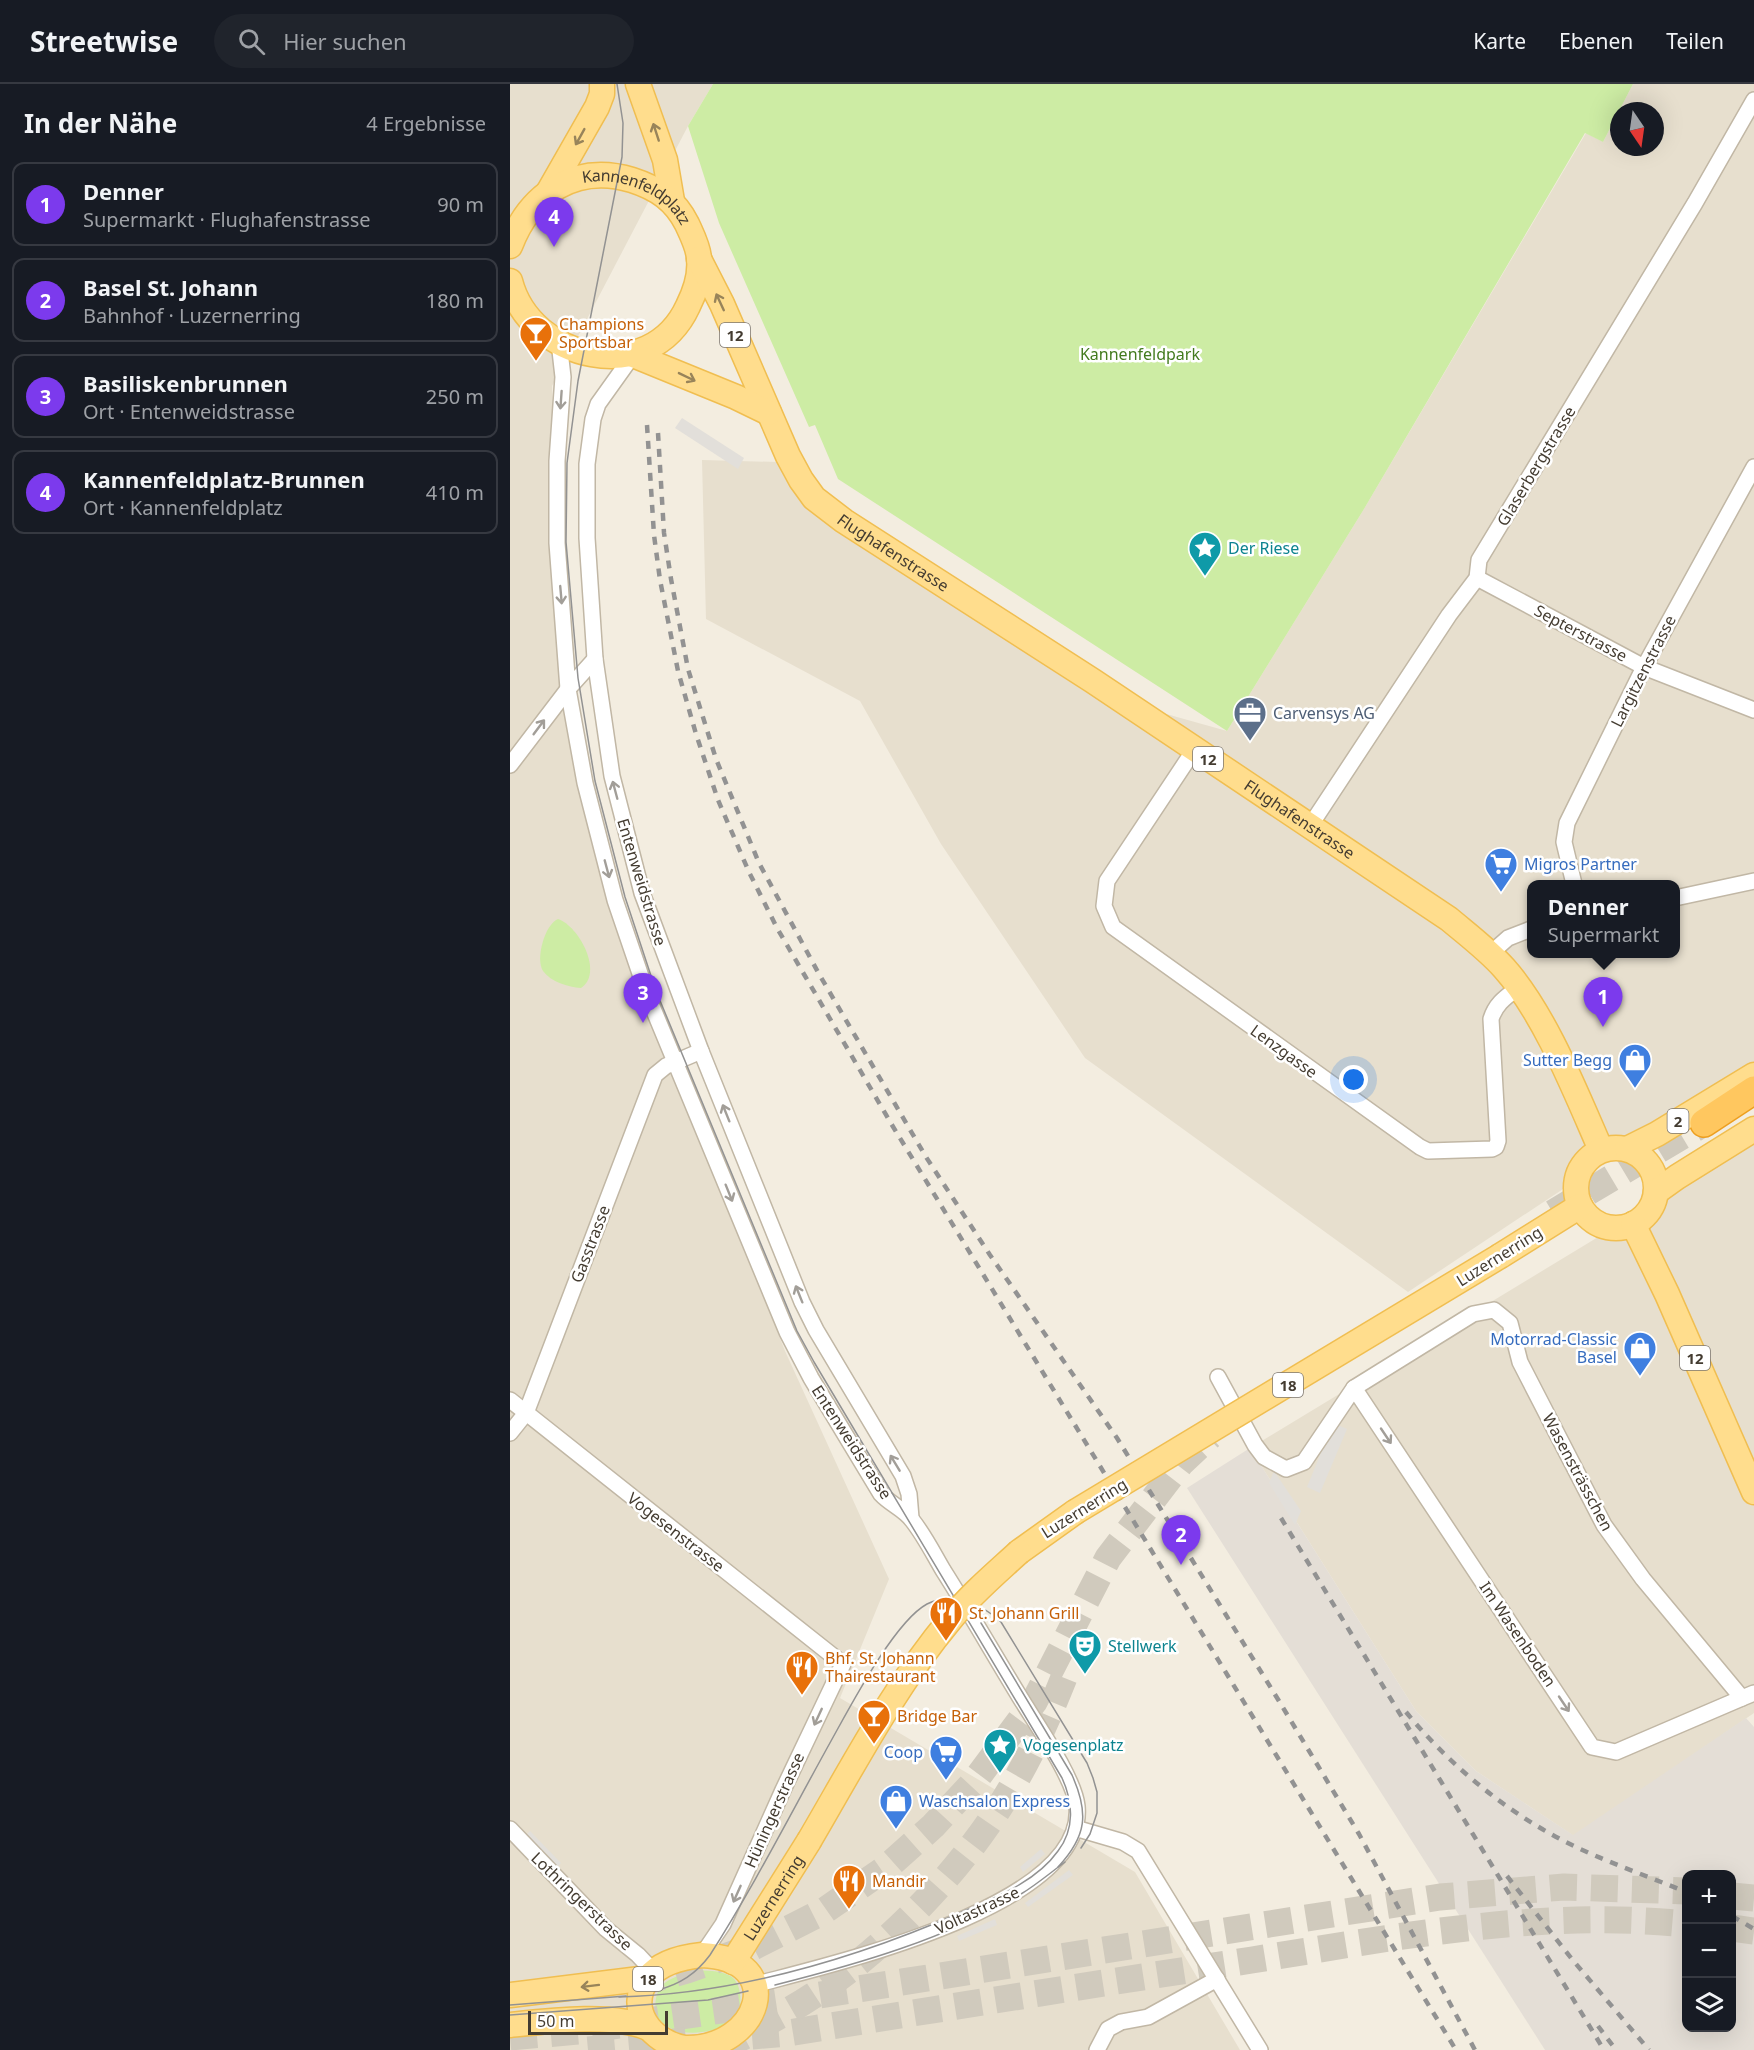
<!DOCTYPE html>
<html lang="de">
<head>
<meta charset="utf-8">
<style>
  body { margin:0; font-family:"Noto Sans",sans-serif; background:#20242c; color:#f1f3f6 }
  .controls { position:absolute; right:18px; bottom:18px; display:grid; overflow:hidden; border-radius:12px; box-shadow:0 6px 24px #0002 }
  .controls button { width:54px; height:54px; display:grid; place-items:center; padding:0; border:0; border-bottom:2px solid #363941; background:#171b24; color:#f1f3f6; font:30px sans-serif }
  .compass { position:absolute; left:1100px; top:18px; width:54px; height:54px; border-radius:50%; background:#171b24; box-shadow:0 6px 24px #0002; rotate:167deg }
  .scale { position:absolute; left:18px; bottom:15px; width:140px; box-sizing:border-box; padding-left:6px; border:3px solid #443c31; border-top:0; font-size:16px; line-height:21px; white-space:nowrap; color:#443c31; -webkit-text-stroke:4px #fff; paint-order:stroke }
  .you { position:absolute; left:844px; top:996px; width:21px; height:21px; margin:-15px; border:4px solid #fff; border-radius:50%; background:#1a73e8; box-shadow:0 0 0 9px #1a73e833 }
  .badge { display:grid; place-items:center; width:39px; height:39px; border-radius:50%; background:#7c3aed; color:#fff; font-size:20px; font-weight:700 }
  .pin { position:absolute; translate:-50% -50px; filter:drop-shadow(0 2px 3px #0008) }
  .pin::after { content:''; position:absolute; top:32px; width:21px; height:18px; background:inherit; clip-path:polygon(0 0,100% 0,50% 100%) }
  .popup { position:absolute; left:1017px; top:796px; width:153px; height:78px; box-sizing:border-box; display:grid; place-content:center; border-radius:12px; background:#171b24; filter:drop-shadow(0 2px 4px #0005); font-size:20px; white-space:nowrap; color:#9ea1a6 }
  .popup b { font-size:22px; color:#f1f3f6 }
  .popup::after { content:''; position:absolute; left:50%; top:100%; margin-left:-12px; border:12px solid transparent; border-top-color:#171b24 }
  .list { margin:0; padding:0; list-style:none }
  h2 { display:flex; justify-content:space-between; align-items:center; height:78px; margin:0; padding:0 24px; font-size:26px }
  h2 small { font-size:20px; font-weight:400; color:#9ea1a6 }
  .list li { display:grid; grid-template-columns:39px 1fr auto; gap:18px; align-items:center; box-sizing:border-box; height:84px; margin:0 12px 12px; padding:0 12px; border:2px solid #363941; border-radius:12px }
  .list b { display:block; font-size:22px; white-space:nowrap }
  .list p { margin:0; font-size:20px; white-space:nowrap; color:#9ea1a6 }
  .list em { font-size:20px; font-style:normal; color:#9ea1a6 }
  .icon { flex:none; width:33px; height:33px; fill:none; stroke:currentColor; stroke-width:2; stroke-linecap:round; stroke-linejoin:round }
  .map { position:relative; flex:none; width:1244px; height:1966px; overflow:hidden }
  header { display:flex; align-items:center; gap:36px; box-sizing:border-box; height:84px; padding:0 30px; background:#171b24; border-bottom:2px solid #363941 }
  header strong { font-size:28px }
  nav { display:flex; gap:33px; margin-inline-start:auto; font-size:21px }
  .search { width:420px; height:54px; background:#20242c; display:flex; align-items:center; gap:15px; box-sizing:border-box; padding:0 21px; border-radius:33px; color:#9ea1a6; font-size:22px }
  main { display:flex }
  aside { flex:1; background:#171b24 }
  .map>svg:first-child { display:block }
</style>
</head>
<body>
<header>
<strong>Streetwise</strong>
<div class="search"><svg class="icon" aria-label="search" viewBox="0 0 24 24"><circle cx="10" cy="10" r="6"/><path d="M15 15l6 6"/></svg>Hier suchen</div>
<nav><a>Karte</a><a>Ebenen</a><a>Teilen</a></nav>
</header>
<main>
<aside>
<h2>In der Nähe<small>4 Ergebnisse</small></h2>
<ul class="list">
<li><span class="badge">1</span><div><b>Denner</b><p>Supermarkt · Flughafenstrasse</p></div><em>90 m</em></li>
<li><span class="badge">2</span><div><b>Basel St. Johann</b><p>Bahnhof · Luzernerring</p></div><em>180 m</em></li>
<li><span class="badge">3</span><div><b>Basiliskenbrunnen</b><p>Ort · Entenweidstrasse</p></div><em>250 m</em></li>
<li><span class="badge">4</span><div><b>Kannenfeldplatz-Brunnen</b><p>Ort · Kannenfeldplatz</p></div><em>410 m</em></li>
</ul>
</aside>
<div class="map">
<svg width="1244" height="1966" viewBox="0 0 1244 1966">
  <rect width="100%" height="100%" fill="#f3ede0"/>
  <!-- residential -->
  <g fill="#e7dfce" fill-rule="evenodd">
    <path d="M0 0H203L178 42 42 302 52 604 96 814 275 1267 379 1495 330 1614 625 1788 730 1966H0Z"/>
    <path d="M1123 0H1244V978L898 1208 575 974 431 760 350 617 196 535 192 376 268 378 274 393 290 417 322 443 574 607 717 647 854 425 1076 49 1093 58ZM1109 27H1145V63H1109ZM1021 800H1165V870H1021Z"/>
    <path d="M1244 1053V1629L1064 1752 966 1687 906 1627 740 1364 1202 1084Z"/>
  </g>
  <!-- industrial -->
  <path fill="#e4ded6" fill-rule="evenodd" d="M740 1364 906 1627 966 1687 1063 1751 1236 1634 1244 1643V1966H1035L677 1404ZM1176 1790H1222V1944H1176Z"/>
  <!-- green -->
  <g fill="#cdeca4">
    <path d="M203 0H1123L1093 58 1075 49 854 425 717 647 328 395 305 341 299 343 209 139 178 42Z"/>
    <path d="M48 835C69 842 94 889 71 904 58 903 41 898 33 887 25 875 35 840 48 835Z"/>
    <path d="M185 1886C196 1887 209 1886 218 1891 226 1894 229 1902 230 1910 236 1945 185 1956 160 1944 154 1941 150 1936 146 1931 142 1898 159 1895 185 1886Z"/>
  </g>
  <!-- parking -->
  <g fill="#e2dfda">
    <path d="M172 334 234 374 228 385 165 344Z"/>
    <path d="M823 1339 837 1345 810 1409 797 1403Z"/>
    <path d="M764 1387 791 1427 785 1441 759 1399Z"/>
    <path d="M20 1747 51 1779 47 1783 16 1751Z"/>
    <path d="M531 1765 535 1770 513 1788 510 1783Z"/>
    <path d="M559 1786 563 1791 518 1823 515 1819Z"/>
    <path d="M485 1835 487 1841 449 1857 447 1852Z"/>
  </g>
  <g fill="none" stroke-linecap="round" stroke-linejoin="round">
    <!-- motorway-tunnel -->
    <g stroke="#d0cabd" stroke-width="27" stroke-dasharray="27 14" stroke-linecap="butt">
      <path d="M1043 1129 1194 1039"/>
      <path d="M1222 1812 1244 1814"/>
      <path d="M1222 1844 1244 1847"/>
      <path d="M126 1900 177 1886 243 1863 314 1827 376 1784 423 1742 464 1698 524 1618 598 1474 671 1379 700 1352"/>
      <path d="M310 1911 930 1813 1054 1803 1176 1807"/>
      <path d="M242 1952 278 1949C433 1924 587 1900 742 1876 886 1853 1030 1825 1176 1840"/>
      <path d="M0 1953 69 1947 266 1918"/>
      <path d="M209 1963C231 1956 249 1943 269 1932 362 1882 456 1786 507 1694 526 1661 541 1626 555 1591"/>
      <path d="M78 1966 176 1957"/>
    </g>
    <!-- minor casing -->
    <g stroke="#c1b7a5" stroke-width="18">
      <g id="minor">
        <path d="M49 258 53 293 47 377V459L58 605 75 699 105 816 137 910 277 1248 301 1294 371 1410C380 1420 394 1425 402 1436 414 1451 423 1469 433 1486 459 1527 483 1569 508 1610 524 1637 564 1693 567 1722 577 1823 318 1881 244 1901"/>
        <path d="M123 271 88 320 83 335 77 380V454L85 575 102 692 132 809 191 967 292 1218 306 1246 393 1392 399 1410 401 1434"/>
        <path d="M967 494 1134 583 1244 626"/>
        <path d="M684 666 597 797 594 822 603 843 910 1063 918 1067 982 1065 986 1063 988 1057 981 935C986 919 996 913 1009 903"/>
        <path d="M0 681 58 605 85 575"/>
        <path d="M800 742 939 531 967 494 969 476 1185 119 1244 16"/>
        <path d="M1064 800 1054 758 1057 739 1134 583 1244 383"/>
        <path d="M1165 814 1244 797"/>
        <path d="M981 869 998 854 1021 845"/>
        <path d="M708 1293 745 1361 754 1373 776 1385 794 1378 844 1304 963 1230 984 1226 1000 1239 1010 1278 1094 1441 1133 1495 1232 1614 1244 1609"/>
        <path d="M844 1304 1082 1663 1106 1668 1232 1614"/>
        <path d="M0 1316 333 1580 273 1706 213 1840 192 1871"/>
        <path d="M0 1349 16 1329 145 991 156 982 191 967"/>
        <path d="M565 1744 613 1758 628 1767 750 1966"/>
        <path d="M0 1745 96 1845 128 1871 144 1888"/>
        <path d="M587 1966 598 1945 611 1938 638 1933 707 1895"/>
      </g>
    </g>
    <!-- primary casing -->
    <g stroke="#f0be51" stroke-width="27">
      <g id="primary">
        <path d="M128 0 155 76 162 117"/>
        <path d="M39 107 87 23 92 10V0"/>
        <path id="s1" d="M0 162C20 109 66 79 122 96 147 104 165 116 177 140 182 151 188 162 189 174 191 191 185 208 178 222 140 305 20 276 0 197"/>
        <path id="s2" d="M189 175 212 220 278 372 291 396 304 414 334 437 583 597 939 835C958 851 978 866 994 884 1035 930 1066 1009 1091 1066"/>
        <path d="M123 271 226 313 259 329"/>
        <circle cx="1106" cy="1104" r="40"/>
        <path d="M1117 1065 1147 1050 1244 991"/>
        <path d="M1146 1108 1167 1093 1244 1045"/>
        <path d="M1123 1140 1157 1210 1244 1408"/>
        <path d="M990 1172 1070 1122"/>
        <path d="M509 1468 565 1428"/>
        <path d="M192 1871C280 1875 250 1966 175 1964 142 1959 115 1925 138 1894 150 1878 173 1873 192 1871Z"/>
        <path id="s3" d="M223 1878 299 1757"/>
        <path d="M0 1911 138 1894"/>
        <path d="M0 1941C38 1937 104 1929 138 1944"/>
      </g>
    </g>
    <!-- motorway casing -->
    <g stroke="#ed9f20" stroke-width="30">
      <path id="motorway" d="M1194 1039 1244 1006"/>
    </g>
    <!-- minor -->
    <use href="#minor" stroke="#fff" stroke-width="15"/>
    <!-- primary -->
    <use href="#primary" stroke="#ffdd8d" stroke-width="24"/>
    <!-- motorway -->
    <use href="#motorway" stroke="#ffc75f" stroke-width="27"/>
    <!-- tram -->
    <g stroke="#929292" stroke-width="1.5">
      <path d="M107 0 113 39 112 73 68 297 57 379 56 458 68 594 85 697 115 813 146 907 287 1247 304 1278 552 1694C563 1718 565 1745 548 1767 526 1798 486 1813 452 1828 344 1875 228 1910 109 1913"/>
      <path d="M471 1539 562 1691C579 1729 577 1752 548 1783"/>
      <path d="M265 1901C348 1880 436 1855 511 1810 526 1801 540 1789 555 1778"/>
      <path d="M148 1906C170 1900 186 1890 200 1871 244 1802 281 1729 321 1657 340 1623 384 1538 417 1520 442 1507 472 1520 491 1538L577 1679 583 1694 587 1708V1729L580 1750 571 1764"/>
      <path d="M0 1921 116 1912"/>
      <path d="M0 1931 198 1916 238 1907"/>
    </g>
    <!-- rail -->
    <g stroke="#929292" stroke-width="4.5" stroke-dasharray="8 8" stroke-linecap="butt">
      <path d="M137 341 144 451 150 496 168 587 186 650 208 716 239 788 267 844 382 1041 946 1966"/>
      <path d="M148 349 154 449 161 495 178 585 206 675 249 779 309 890 416 1073 480 1171 607 1354 769 1617 849 1750 965 1966"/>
      <path d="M771 1434 1094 1966"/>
      <path d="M896 1628C942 1684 1001 1732 1066 1763 1102 1780 1140 1793 1176 1808"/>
      <path d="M997 1792 1061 1874 1139 1966"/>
      <path d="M1222 1832 1244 1845"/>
      <path d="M1088 1942 1106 1966"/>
    </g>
    <!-- primary-bridge casing -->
    <g stroke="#f0be51" stroke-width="27" stroke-linecap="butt">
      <g id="primary-bridge">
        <path d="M565 1428 990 1172"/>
        <path d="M299 1757C343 1682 384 1603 440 1536 460 1511 485 1490 509 1468"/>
      </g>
    </g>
    <!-- primary-bridge -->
    <use href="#primary-bridge" stroke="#ffdd8d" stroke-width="24"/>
  </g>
  <!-- one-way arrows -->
  <defs><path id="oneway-shaft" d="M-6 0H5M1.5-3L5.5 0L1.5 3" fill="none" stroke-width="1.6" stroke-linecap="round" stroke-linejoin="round" transform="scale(1.5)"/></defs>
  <g stroke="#98845a">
    <use href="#oneway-shaft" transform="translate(146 48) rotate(-108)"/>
    <use href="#oneway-shaft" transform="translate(70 53) rotate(119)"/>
    <use href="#oneway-shaft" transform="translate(210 218) rotate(-115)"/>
    <use href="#oneway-shaft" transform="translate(177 293) rotate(26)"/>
    <use href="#oneway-shaft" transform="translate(80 1902) rotate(173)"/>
  </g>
  <g stroke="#a29e98">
    <use href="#oneway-shaft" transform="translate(51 316) rotate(94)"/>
    <use href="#oneway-shaft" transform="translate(51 511) rotate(85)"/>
    <use href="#oneway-shaft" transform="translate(29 643) rotate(-53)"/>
    <use href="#oneway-shaft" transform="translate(105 706) rotate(-105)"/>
    <use href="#oneway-shaft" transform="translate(97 785) rotate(75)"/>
    <use href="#oneway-shaft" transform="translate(216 1029) rotate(-112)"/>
    <use href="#oneway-shaft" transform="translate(219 1109) rotate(68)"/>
    <use href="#oneway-shaft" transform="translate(289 1210) rotate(-112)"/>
    <use href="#oneway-shaft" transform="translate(876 1352) rotate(56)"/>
    <use href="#oneway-shaft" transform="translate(385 1379) rotate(-121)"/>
    <use href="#oneway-shaft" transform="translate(1054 1620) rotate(56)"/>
    <use href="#oneway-shaft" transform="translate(308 1633) rotate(115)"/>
    <use href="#oneway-shaft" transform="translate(227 1810) rotate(114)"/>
  </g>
  <!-- icons -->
  <defs>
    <g id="bar-pin" transform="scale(1.725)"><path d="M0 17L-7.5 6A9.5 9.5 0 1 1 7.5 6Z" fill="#e8710a" stroke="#fff"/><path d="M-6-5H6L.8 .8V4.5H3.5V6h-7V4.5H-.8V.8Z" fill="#fff"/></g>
    <g id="sight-pin" transform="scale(1.725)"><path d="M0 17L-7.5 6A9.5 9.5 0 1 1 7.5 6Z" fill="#0f9aa8" stroke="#fff"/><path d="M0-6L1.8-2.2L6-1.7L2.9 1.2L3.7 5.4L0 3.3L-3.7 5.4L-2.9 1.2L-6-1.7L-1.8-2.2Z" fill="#fff"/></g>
    <g id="office-pin" transform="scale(1.725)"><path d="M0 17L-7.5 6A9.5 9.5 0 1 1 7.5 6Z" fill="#5c6f8a" stroke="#fff"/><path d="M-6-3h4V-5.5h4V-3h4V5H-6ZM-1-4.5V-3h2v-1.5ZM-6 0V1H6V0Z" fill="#fff"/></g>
    <g id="supermarket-pin" transform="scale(1.725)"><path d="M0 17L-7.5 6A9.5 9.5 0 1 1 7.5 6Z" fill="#3f7fe0" stroke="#fff"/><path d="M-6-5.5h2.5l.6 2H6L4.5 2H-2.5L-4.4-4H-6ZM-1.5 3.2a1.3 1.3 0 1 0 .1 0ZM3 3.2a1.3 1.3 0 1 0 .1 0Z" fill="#fff"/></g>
    <g id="shop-pin" transform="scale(1.725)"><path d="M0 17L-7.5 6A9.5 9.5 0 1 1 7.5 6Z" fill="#3f7fe0" stroke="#fff"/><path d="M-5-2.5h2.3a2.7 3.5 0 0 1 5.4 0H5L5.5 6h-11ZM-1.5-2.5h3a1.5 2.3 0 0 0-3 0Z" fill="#fff"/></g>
    <g id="restaurant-pin" transform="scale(1.725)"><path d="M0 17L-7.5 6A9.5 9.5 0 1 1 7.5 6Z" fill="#e8710a" stroke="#fff"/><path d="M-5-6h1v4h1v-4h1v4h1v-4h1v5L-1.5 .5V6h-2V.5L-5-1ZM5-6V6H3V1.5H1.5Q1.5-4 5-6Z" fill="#fff"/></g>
    <g id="theatre-pin" transform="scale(1.725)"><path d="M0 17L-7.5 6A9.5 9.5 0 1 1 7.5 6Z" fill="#0f9aa8" stroke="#fff"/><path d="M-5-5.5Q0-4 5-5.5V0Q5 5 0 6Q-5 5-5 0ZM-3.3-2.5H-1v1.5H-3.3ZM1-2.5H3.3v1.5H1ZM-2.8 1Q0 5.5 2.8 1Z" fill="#fff"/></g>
  </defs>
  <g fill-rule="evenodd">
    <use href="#bar-pin" x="26" y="249"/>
    <use href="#sight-pin" x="695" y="464"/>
    <use href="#office-pin" x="740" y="629"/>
    <use href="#supermarket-pin" x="991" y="780"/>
    <use href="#shop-pin" x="1125" y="976"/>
    <use href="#shop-pin" x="1130" y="1264"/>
    <use href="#restaurant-pin" x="436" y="1529"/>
    <use href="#theatre-pin" x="575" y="1562"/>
    <use href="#restaurant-pin" x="292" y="1583"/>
    <use href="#bar-pin" x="364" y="1632"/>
    <use href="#sight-pin" x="490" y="1661"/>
    <use href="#supermarket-pin" x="436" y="1668"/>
    <use href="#shop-pin" x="386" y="1717"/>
    <use href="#restaurant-pin" x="339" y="1797"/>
  </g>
  <g text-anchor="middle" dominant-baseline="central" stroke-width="5" stroke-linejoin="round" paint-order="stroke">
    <!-- shield labels -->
    <g fill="#fff" stroke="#7c766f" stroke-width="1.5">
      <rect x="210" y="239" width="30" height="24" rx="4.5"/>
      <rect x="683" y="663" width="30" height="24" rx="4.5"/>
      <rect x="1157.5" y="1025" width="21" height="24" rx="4.5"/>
      <rect x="1170" y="1262" width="30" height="24" rx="4.5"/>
      <rect x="763" y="1289" width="30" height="24" rx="4.5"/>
      <rect x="123" y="1883" width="30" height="24" rx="4.5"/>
    </g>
    <g font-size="15" font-weight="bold" fill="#443c31">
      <text x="225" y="251">12</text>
      <text x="698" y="675">12</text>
      <text x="1168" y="1037">2</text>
      <text x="1185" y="1274">12</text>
      <text x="778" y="1301">18</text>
      <text x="138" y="1895">18</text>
    </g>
    <!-- street labels -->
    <g font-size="16" fill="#443c31" stroke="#fff">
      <text stroke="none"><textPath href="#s1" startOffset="165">Kannenfeldplatz</textPath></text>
      <text transform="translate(1026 382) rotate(-59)">Glaserbergstrasse</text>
      <text stroke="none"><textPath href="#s2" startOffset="362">Flughafenstrasse</textPath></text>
      <text transform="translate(1071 549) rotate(28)">Septerstrasse</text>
      <text transform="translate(1133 587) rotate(-63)">Largitzenstrasse</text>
      <text stroke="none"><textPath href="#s2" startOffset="848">Flughafenstrasse</textPath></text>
      <text transform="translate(132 798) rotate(73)">Entenweidstrasse</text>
      <text transform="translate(774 967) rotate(36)">Lenzgasse</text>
      <text transform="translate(80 1160) rotate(-69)">Gasstrasse</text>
      <text transform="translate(989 1172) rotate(-32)">Luzernerring</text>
      <text transform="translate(342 1358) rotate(57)">Entenweidstrasse</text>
      <text transform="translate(1068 1388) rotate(62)">Wasensträsschen</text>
      <text transform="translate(574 1424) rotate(-32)">Luzernerring</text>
      <text transform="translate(166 1448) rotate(38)">Vogesenstrasse</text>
      <text transform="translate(1008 1550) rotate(56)">Im Wasenboden</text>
      <text transform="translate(264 1726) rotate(-66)">Hüningerstrasse</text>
      <text stroke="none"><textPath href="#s3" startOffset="76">Luzernerring</textPath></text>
      <text transform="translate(72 1817) rotate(44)">Lothringerstrasse</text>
      <text transform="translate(467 1826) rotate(-25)">Voltastrasse</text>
    </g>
    <!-- food labels -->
    <g font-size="16" fill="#c56008" stroke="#fff" text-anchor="start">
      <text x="49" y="240">Champions<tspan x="49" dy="18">Sportsbar</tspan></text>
      <text x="459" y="1529">St. Johann Grill</text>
      <text x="315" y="1574">Bhf. St. Johann<tspan x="315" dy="18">Thairestaurant</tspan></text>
      <text x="387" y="1632">Bridge Bar</text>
      <text x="362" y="1797">Mandir</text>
    </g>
    <!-- park labels -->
    <g font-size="16" fill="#437b1f" stroke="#fff">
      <text x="630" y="270">Kannenfeldpark</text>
    </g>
    <!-- culture labels -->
    <g font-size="16" fill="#0d838f" stroke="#fff" text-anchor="start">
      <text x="718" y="464">Der Riese</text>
      <text x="598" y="1562">Stellwerk</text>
      <text x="513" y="1661">Vogesenplatz</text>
    </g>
    <!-- service labels -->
    <g font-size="16" fill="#4e5e75" stroke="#fff" text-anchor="start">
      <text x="763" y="629">Carvensys AG</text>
    </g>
    <!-- shop labels -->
    <g font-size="16" fill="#366cbe" stroke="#fff" text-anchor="end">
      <text x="1014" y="780" text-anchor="start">Migros Partner</text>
      <text x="1102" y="976">Sutter Begg</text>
      <text x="1107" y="1255">Motorrad-Classic<tspan x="1107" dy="18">Basel</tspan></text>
      <text x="413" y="1668">Coop</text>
      <text x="409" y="1717" text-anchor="start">Waschsalon Express</text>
    </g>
  </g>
</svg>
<div class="controls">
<button>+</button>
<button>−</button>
<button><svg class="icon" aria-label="layers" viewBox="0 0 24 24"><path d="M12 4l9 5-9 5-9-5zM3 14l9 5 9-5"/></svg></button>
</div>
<svg class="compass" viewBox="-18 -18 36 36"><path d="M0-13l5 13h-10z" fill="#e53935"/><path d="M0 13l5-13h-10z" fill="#9ea1a6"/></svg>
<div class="scale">50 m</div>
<div class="you"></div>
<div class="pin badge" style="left:1093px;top:943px">1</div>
<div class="popup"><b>Denner</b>Supermarkt</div>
<div class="pin badge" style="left:671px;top:1481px">2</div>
<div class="pin badge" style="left:133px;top:939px">3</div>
<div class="pin badge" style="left:44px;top:163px">4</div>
</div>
</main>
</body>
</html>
